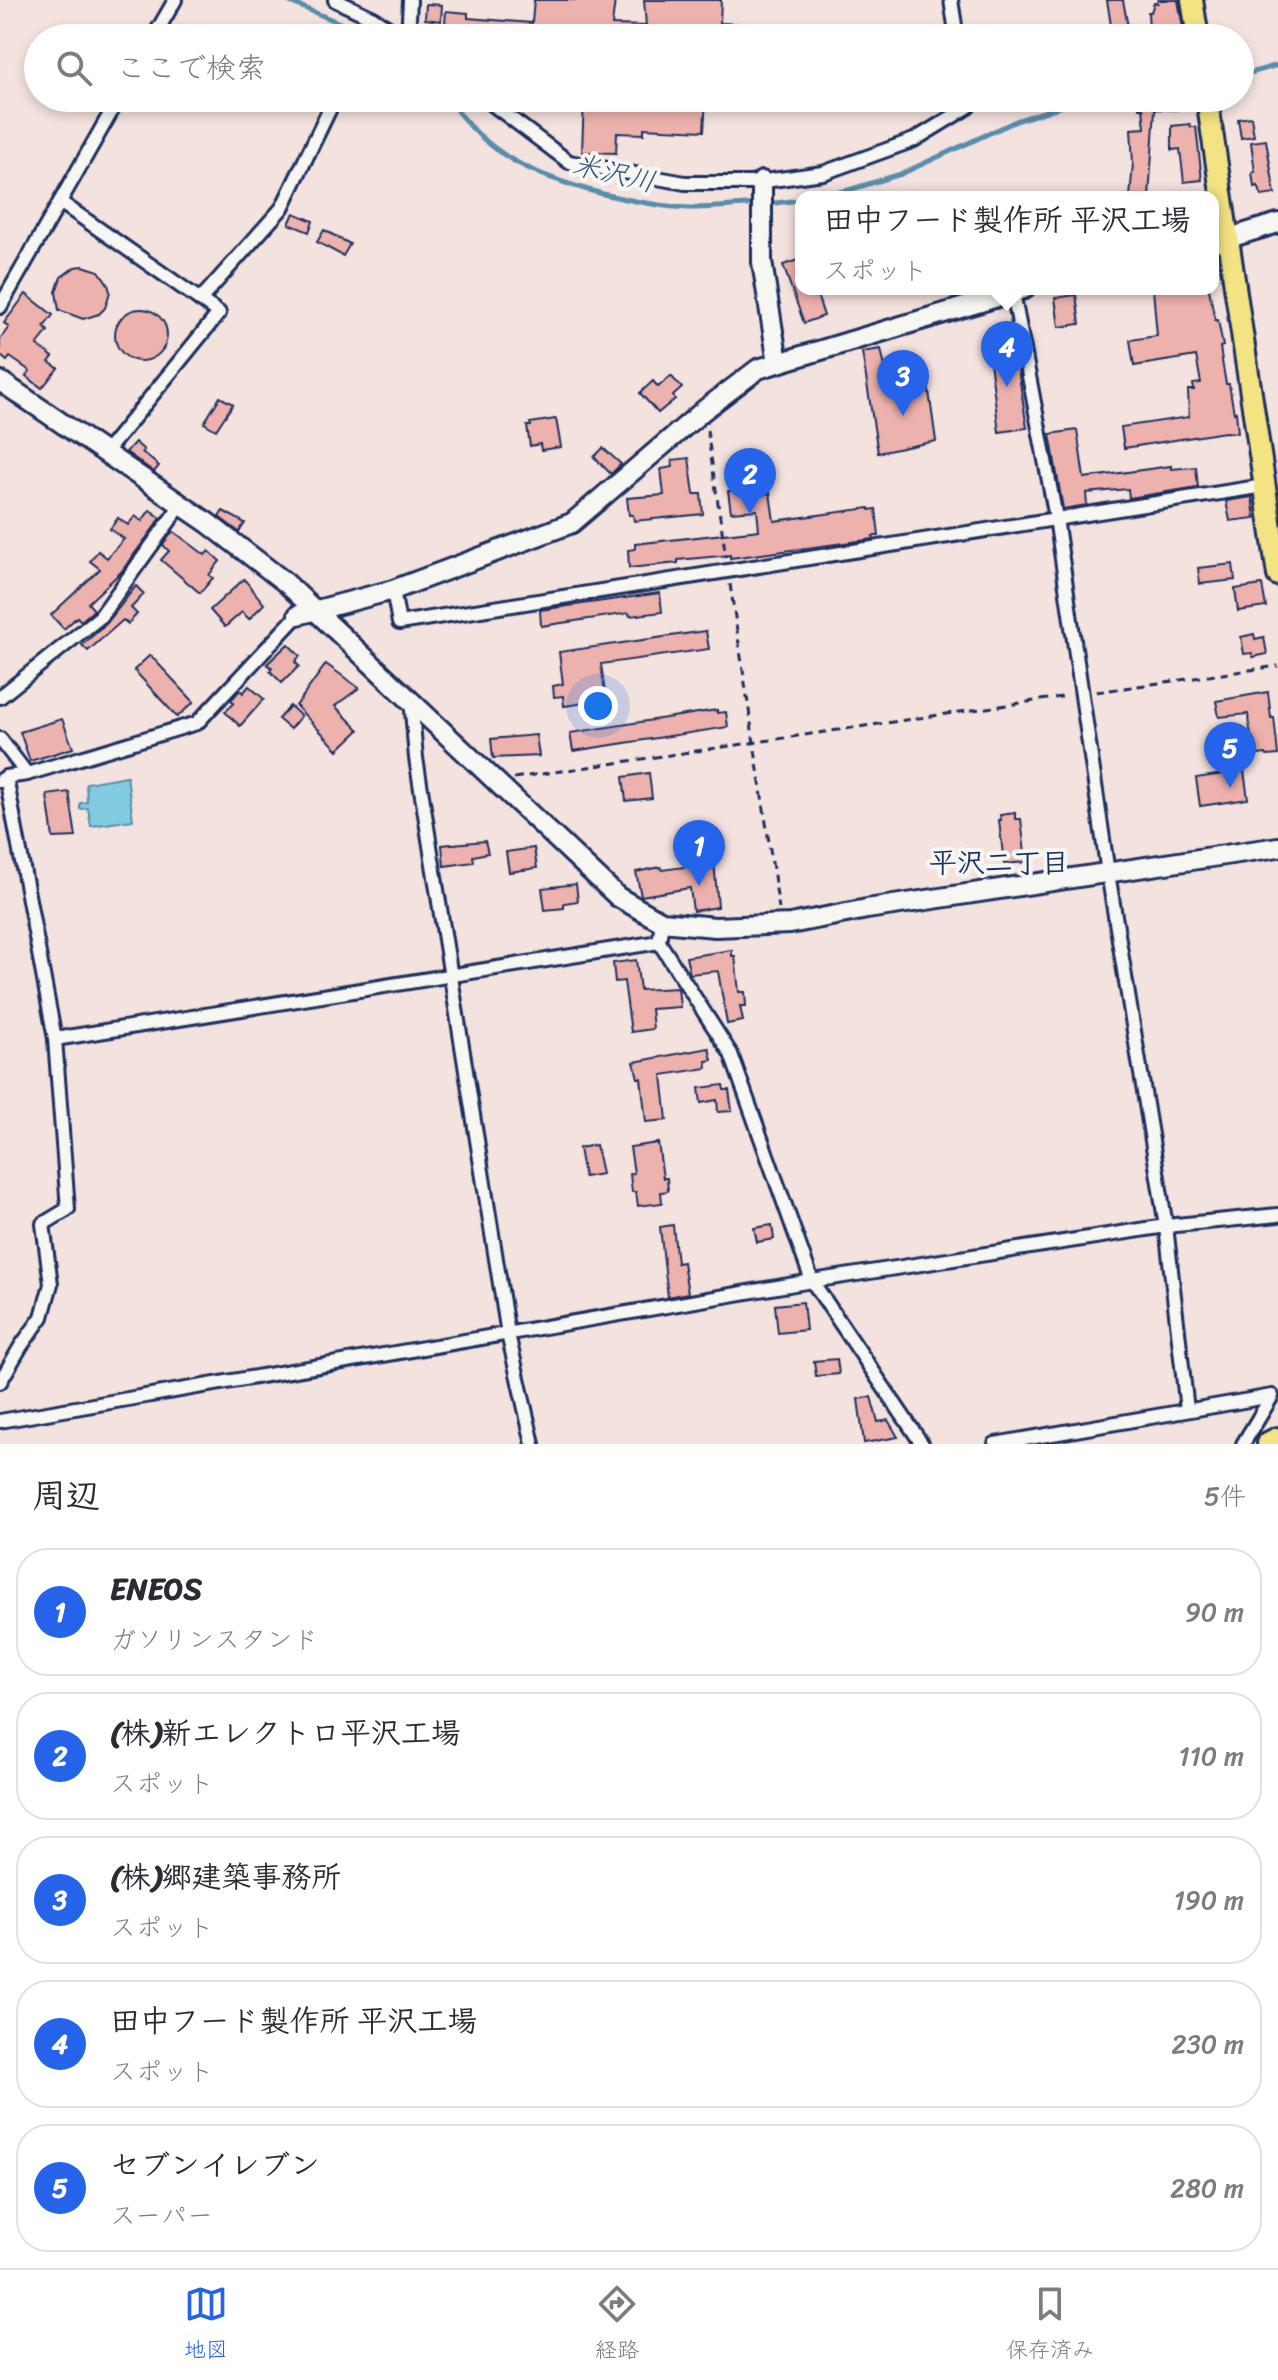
<!DOCTYPE html>
<html lang="ja">
<head>
<meta charset="utf-8">
<style>
  body { margin:0; font-family:Sriracha,"Klee One",sans-serif; background:#f7f7f7; color:#2b2b33 }
  .you { position:absolute; left:598px; top:706px; width:28px; height:28px; margin:-20px; border:6px solid #fff; border-radius:50%; background:#1a73e8; box-shadow:0 0 0 12px #1a73e833 }
  .badge { display:grid; place-items:center; width:52px; height:52px; border-radius:50%; background:#2563eb; color:#fff; font-size:26px; font-weight:700 }
  .pin { position:absolute; translate:-50% -66px; filter:drop-shadow(0 2px 4px #0008) }
  .pin::after { content:''; position:absolute; top:42px; width:28px; height:24px; background:inherit; clip-path:polygon(0 0,100% 0,50% 100%) }
  .popup { position:absolute; left:795px; top:191px; width:424px; height:104px; box-sizing:border-box; display:grid; place-content:center; border-radius:16px; background:#fff; filter:drop-shadow(0 2px 6px #0005); font-size:26px; white-space:nowrap; color:#7c7c81 }
  .popup b { font-size:30px; color:#2b2b33 }
  .popup::after { content:''; position:absolute; left:50%; top:100%; margin-left:-16px; border:16px solid transparent; border-top-color:#fff }
  .list { margin:0; padding:0; list-style:none }
  h2 { display:flex; justify-content:space-between; align-items:center; height:104px; margin:0; padding:0 32px; font-size:34px }
  h2 small { font-size:26px; font-weight:400; color:#7c7c81 }
  .list li { display:grid; grid-template-columns:52px 1fr auto; gap:24px; align-items:center; box-sizing:border-box; height:128px; margin:0 16px 16px; padding:0 16px; border:2px solid #e1e1e2; border-radius:32px }
  .list b { display:block; font-size:30px; white-space:nowrap }
  .list p { margin:0; font-size:26px; white-space:nowrap; color:#7c7c81 }
  .list em { font-size:26px; font-style:normal; color:#7c7c81 }
  .icon { flex:none; width:44px; height:44px; fill:none; stroke:currentColor; stroke-width:2; stroke-linecap:round; stroke-linejoin:round }
  .map { position:relative; flex:none; width:1278px; height:1444px; overflow:hidden }
  .search { position:absolute; background:#fff; box-shadow:0 4px 12px #0003; left:24px; right:24px; top:24px; height:88px; display:flex; align-items:center; gap:20px; box-sizing:border-box; padding:0 28px; border-radius:44px; color:#7c7c81; font-size:30px }
  .sheet { height:824px; background:#fff }
  nav { display:flex; justify-content:space-around; align-items:center; box-sizing:border-box; height:112px; border-top:2px solid #e1e1e2; background:#fff; font-size:22px; color:#7c7c81 }
  nav a { display:grid; justify-items:center; gap:4px }
  nav .on { color:#2563eb }
  .map>svg:first-child { display:block }
</style>
</head>
<body>
<div class="map">
<svg width="1278" height="1444" viewBox="0 0 1278 1444">
  <rect width="100%" height="100%" fill="#f4e2de"/>
  <filter id="ink" filterUnits="userSpaceOnUse"><feTurbulence type="fractalNoise" baseFrequency=".0125" numOctaves="2"/><feDisplacementMap in="SourceGraphic" scale="16" xChannelSelector="R" yChannelSelector="G"/><feConvolveMatrix kernelMatrix="1 2 1 2 8 2 1 2 1" color-interpolation-filters="sRGB"/></filter>
  <g filter="url(#ink)">
    <!-- water -->
    <path fill="#82cce2" stroke="#598dad" stroke-width="2" d="M127 776 133 820 91 826 88 808 80 809V803L87 802 86 783Z"/>
    <g fill="none" stroke-linecap="round" stroke-linejoin="round">
      <!-- stream -->
      <g stroke="#598dad" stroke-width="5">
        <path d="M285 0 352 28"/>
        <path d="M1240 76 1278 65"/>
        <path d="M448 98C487 156 533 175 599 193 628 200 659 207 689 208 711 208 734 206 756 204"/>
        <path d="M815 197 849 190 901 174 1016 121 1086 98"/>
        <path d="M766 204 801 200"/>
      </g>
    </g>
    <!-- building -->
    <g fill="#eeb2ae" stroke="#1b2f5e" stroke-width="2">
      <path d="M534 0H615L612 25 646 26 644 0H721L720 23 828 28V38H444L446 11 468 13V18L532 23Z"/>
      <path d="M1107 0H1123L1130 38H1113Z"/>
      <path d="M1158 0H1178L1183 28 1149 31 1148 12H1151L1154 3H1158Z"/>
      <path d="M426 4 442 5 441 21 425 19Z"/>
      <path d="M834 25 859 26 858 38H833Z"/>
      <path d="M584 98H706L704 131 644 128V134L617 133 616 153 582 152Z"/>
      <path d="M1140 98H1174L1176 110 1155 109 1149 197H1130L1133 163 1131 129 1145 128 1143 108H1139Z"/>
      <path d="M1251 117 1254 136 1241 138 1238 119Z"/>
      <path d="M1190 124 1191 127H1196L1202 180 1184 182 1180 149 1172 150V126Z"/>
      <path d="M1266 140 1275 194 1262 196 1258 186 1254 187 1252 172H1255L1251 142Z"/>
      <path d="M294 213 313 221 309 232 289 224Z"/>
      <path d="M324 230 350 244 343 256 317 242Z"/>
      <path d="M801 259V289H815L824 316 804 323 783 265Z"/>
      <path d="M83 266 99 271 108 284 110 292 105 308 99 314 83 319 59 310 56 292 61 277 75 267Z"/>
      <path d="M1153 289H1209L1215 320H1218L1223 346 1220 347 1222 361 1226 384H1229L1234 413 1236 412 1238 433 1225 432 1124 448 1121 427 1189 417 1188 390H1194L1193 384 1201 383 1196 356 1134 366 1130 340 1157 336Z"/>
      <path d="M26 294 53 315 44 327 48 331 37 345 53 357 49 362 58 368 42 388 26 376 30 371 10 357 7 361 0 355V339L9 327 4 323Z"/>
      <path d="M1076 295 1080 324 1059 327 1055 298Z"/>
      <circle cx="141" cy="335" r="26"/>
      <path d="M1014 343 1027 428 999 432 988 346Z"/>
      <path d="M881 349 892 399 915 395V384H928L936 441 878 453 862 352Z"/>
      <path d="M671 376 682 388 673 396 675 399 658 413 640 393 653 381 658 387Z"/>
      <path d="M220 397 233 404 216 430 204 423Z"/>
      <path d="M556 419 561 447 541 450 540 444 530 446 527 426H531L530 423Z"/>
      <path d="M1077 430 1084 478 1171 466V469L1196 467 1198 487 1129 498 1128 489 1086 493 1087 505 1063 509 1050 434Z"/>
      <path d="M135 442 144 450 142 452 159 466 154 472 126 452Z"/>
      <path d="M603 448 621 464 611 474 594 457Z"/>
      <path d="M689 458 694 494H701L703 514 634 521 633 515H629L627 498 664 495 661 469 673 467 672 460Z"/>
      <path d="M765 486 766 494 770 493 774 521 869 508 870 510 876 509 879 536H873L874 539 784 551 730 558V555L678 560V563L629 568 628 550 635 549V544L759 530 757 510 731 512 728 491Z"/>
      <path d="M1252 497 1255 518 1230 521 1226 501Z"/>
      <path d="M150 510 161 518 121 572 88 603 94 610 81 621 77 617 64 629 51 615 100 569 90 561 98 551 107 558 124 539 110 529 118 518 128 525 135 516 142 521Z"/>
      <path d="M223 511 245 523 239 532 219 517Z"/>
      <path d="M173 531 205 555 209 551 220 561 209 575 213 578 200 593 161 560 169 551 163 545Z"/>
      <path d="M1233 564 1235 580 1200 584 1198 568Z"/>
      <path d="M244 579 264 604 249 619 242 612 225 627 210 610Z"/>
      <path d="M1262 585 1266 607 1238 611 1235 589Z"/>
      <path d="M136 586 144 594 131 608 137 614 128 624 123 620 88 651 82 645 107 623Z"/>
      <path d="M660 593 662 612 630 616 629 613 541 626 540 610Z"/>
      <path d="M706 631 709 649 601 664 606 700 564 706 563 696 554 697 553 686 563 684 559 652Z"/>
      <path d="M1254 634 1255 639 1264 637 1267 654 1253 657 1252 653 1244 654 1241 637Z"/>
      <path d="M288 644 300 656 295 662 299 666 282 683 270 671 272 668 267 664Z"/>
      <path d="M150 655 194 702 177 717 134 670Z"/>
      <path d="M326 664 359 688 335 706 359 730 338 750 296 706Z"/>
      <path d="M249 686 264 699 240 726 225 712 234 703 231 700 240 690 243 693Z"/>
      <path d="M1268 692 1271 718 1274 717 1278 755 1267 756 1266 754 1258 755 1256 745 1252 746 1248 714 1219 717 1216 701Z"/>
      <path d="M290 706 301 716 290 729 278 719Z"/>
      <path d="M717 710V713L726 712 728 727 573 751 570 733Z"/>
      <path d="M62 719 73 748 30 761 20 732Z"/>
      <path d="M536 735 539 756 493 758 491 739Z"/>
      <path d="M1244 771 1248 799 1200 806 1196 778Z"/>
      <path d="M649 773 652 798 626 801 623 777Z"/>
      <path d="M69 792 76 837 53 838 47 795Z"/>
      <path d="M1015 813V819H1021L1026 862 1004 864 999 820H1001L1000 815Z"/>
      <path d="M485 841 488 853 473 856 474 862 444 866 442 845Z"/>
      <path d="M534 848 537 868 509 872 506 852Z"/>
      <path d="M706 852 707 862 714 861 718 907 693 911 690 888 641 896 636 872 661 867 662 870 685 867 684 856Z"/>
      <path d="M576 884 578 901 564 903V908L545 910 542 888Z"/>
      <path d="M732 950V956H735L739 992H745L746 1006H740L743 1021 727 1024 718 971 690 974 686 957Z"/>
      <path d="M636 960 640 990 678 988 680 1007 651 1009 653 1029 631 1032 624 981 615 982 613 963Z"/>
      <path d="M709 1048 712 1060 706 1061 707 1068 662 1075 667 1120 646 1122 641 1078H638L634 1062Z"/>
      <path d="M723 1085 724 1090H729L732 1111 718 1112 717 1100 701 1103 699 1088Z"/>
      <path d="M658 1143 663 1178H667L668 1191 661 1192 662 1203 638 1206 636 1192H632L630 1174 634 1173 630 1147Z"/>
      <path d="M596 1145 602 1174 584 1177 579 1148Z"/>
      <path d="M673 1225 677 1263 683 1262 688 1293 668 1297 660 1227Z"/>
      <path d="M772 1225 774 1239 757 1242 754 1228Z"/>
      <path d="M803 1302 806 1330 778 1333 775 1305Z"/>
      <path d="M837 1359 839 1374 816 1376 814 1361Z"/>
      <path d="M871 1397 878 1422 888 1420 898 1437 864 1443 858 1399Z"/>
    </g>
    <g fill="none" stroke-linecap="round" stroke-linejoin="round">
      <!-- street casing -->
      <g stroke="#1b2f5e" stroke-width="18">
        <g id="street">
          <path d="M335 0 373 18 404 38"/>
          <path d="M951 0 957 38"/>
          <path d="M153 38 175 0"/>
          <path d="M363 38 373 18"/>
          <path d="M408 38 410 0"/>
          <path d="M484 98 569 162 685 183H750L823 173 914 140 968 107 966 98"/>
          <path d="M60 202 219 313 105 453"/>
          <path d="M1013 292 1056 518 1108 873 1166 1226 1187 1410"/>
          <path d="M200 300 282 208 335 98"/>
          <path d="M0 307 119 98"/>
          <path d="M393 590 399 623 1264 486"/>
          <path d="M0 697 100 617 181 505"/>
          <path d="M411 699 416 758 508 1334 533 1444"/>
          <path d="M0 739 27 774"/>
          <path d="M0 781 6 777 27 774 197 723 298 615"/>
          <path d="M662 922 659 942 731 1054 812 1281 922 1444"/>
          <path d="M55 1039 659 942"/>
          <path d="M0 1382 21 1346 42 1317 51 1284 43 1224 68 1209 55 1039 6 777"/>
          <path d="M0 1421 812 1281 1166 1226 1278 1215"/>
          <path d="M995 1444 1272 1396 1243 1444"/>
        </g>
      </g>
      <!-- secondary casing -->
      <g stroke="#1b2f5e" stroke-width="24">
        <g id="secondary">
          <path d="M762 181V262L778 363"/>
          <path d="M1213 243 1278 223"/>
          <path d="M0 381 208 523 286 583 618 897 662 922 715 927 790 924 867 909 1278 847"/>
          <path d="M298 615 393 590 572 523 704 410 758 369 1024 289"/>
        </g>
      </g>
      <!-- primary casing -->
      <g stroke="#1b2f5e" stroke-width="26">
        <g id="primary">
          <path d="M1192 0 1198 38"/>
          <path d="M1207 98 1278 575"/>
        </g>
      </g>
      <!-- highway casing -->
      <g stroke="#1b2f5e" stroke-width="30">
        <path id="highway" d="M1270 1444 1278 1440"/>
      </g>
      <!-- path -->
      <g stroke="#1b2f5e" stroke-width="3" stroke-dasharray="8 6" stroke-linecap="butt">
        <path d="M707 430 726 557"/>
        <path d="M730 584 779 909"/>
        <path d="M1096 692 1278 666"/>
        <path d="M514 778 1068 696"/>
      </g>
      <!-- street -->
      <use href="#street" stroke="#f6f6f2" stroke-width="12"/>
      <!-- secondary -->
      <use href="#secondary" stroke="#f6f6f2" stroke-width="18"/>
      <!-- primary -->
      <use href="#primary" stroke="#f4e382" stroke-width="20"/>
      <!-- highway -->
      <use href="#highway" stroke="#f4e382" stroke-width="24"/>
    </g>
  </g>
  <g text-anchor="middle" dominant-baseline="central" stroke-width="8" stroke-linejoin="round" paint-order="stroke">
    <!-- water labels -->
    <g font-size="28" font-style="italic" fill="#35567f" stroke="#f6f6f2">
      <text transform="translate(614 173) rotate(13)">米沢川</text>
    </g>
    <!-- neighbourhood labels -->
    <g font-size="28" font-weight="bold" fill="#1b2f5e" stroke="#f6f6f2">
      <text x="999" y="862">平沢二丁目</text>
    </g>
  </g>
</svg>
<div class="you"></div>
<div class="pin badge" style="left:699px;top:886px">1</div>
<div class="pin badge" style="left:750px;top:514px">2</div>
<div class="pin badge" style="left:903px;top:416px">3</div>
<div class="pin badge" style="left:1007px;top:387px">4</div>
<div class="popup"><b>田中フード製作所 平沢工場</b>スポット</div>
<div class="pin badge" style="left:1230px;top:788px">5</div>
<div class="search"><svg class="icon" aria-label="search" viewBox="0 0 24 24"><circle cx="10" cy="10" r="6"/><path d="M15 15l6 6"/></svg>ここで検索</div>
</div>
<section class="sheet">
<h2>周辺<small>5件</small></h2>
<ul class="list">
<li><span class="badge">1</span><div><b>ENEOS</b><p>ガソリンスタンド</p></div><em>90 m</em></li>
<li><span class="badge">2</span><div><b>(株)新エレクトロ平沢工場</b><p>スポット</p></div><em>110 m</em></li>
<li><span class="badge">3</span><div><b>(株)郷建築事務所</b><p>スポット</p></div><em>190 m</em></li>
<li><span class="badge">4</span><div><b>田中フード製作所 平沢工場</b><p>スポット</p></div><em>230 m</em></li>
<li><span class="badge">5</span><div><b>セブンイレブン</b><p>スーパー</p></div><em>280 m</em></li>
</ul>
</section>
<nav>
<a class="on"><svg class="icon" aria-label="map" viewBox="0 0 24 24"><path d="M3 6l6-2 6 2 6-2v14l-6 2-6-2-6 2zM9 4v14M15 6v14"/></svg>地図</a>
<a><svg class="icon" aria-label="directions" viewBox="0 0 24 24"><path d="M12 3l9 9-9 9-9-9zM9 14v-3h6M13 9l2 2-2 2"/></svg>経路</a>
<a><svg class="icon" aria-label="saved" viewBox="0 0 24 24"><path d="M7 4h10v16l-5-4-5 4z"/></svg>保存済み</a>
</nav>
</body>
</html>
